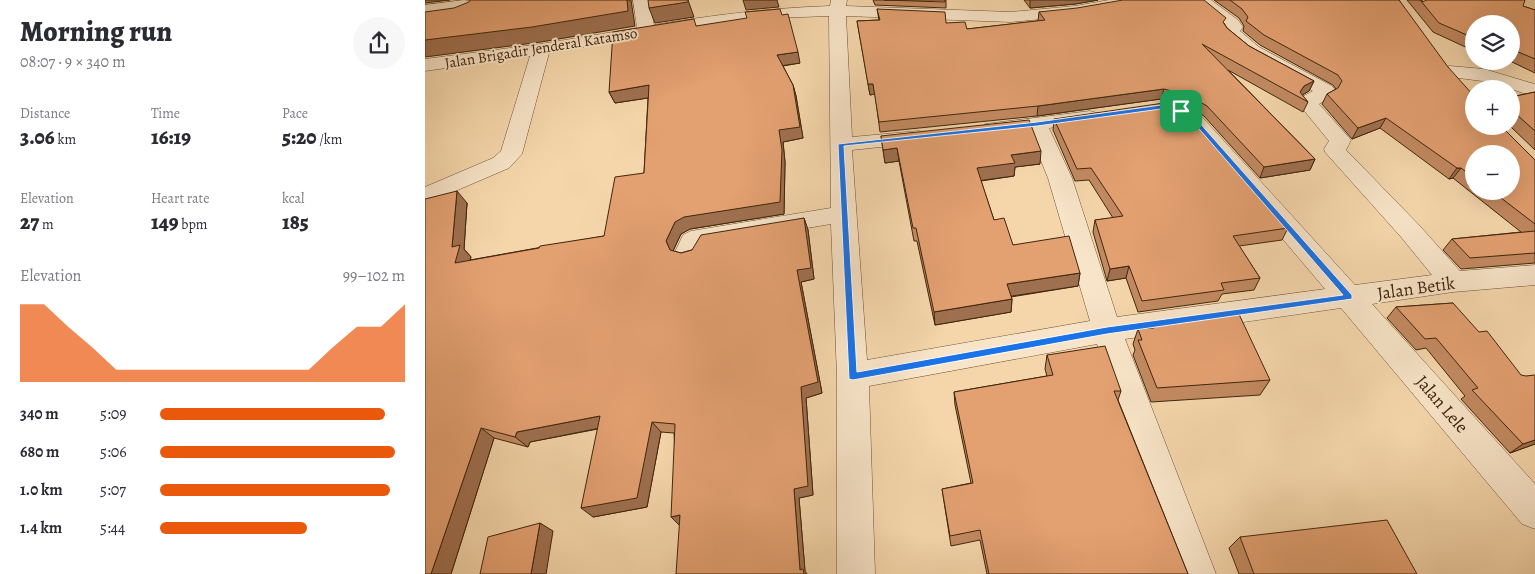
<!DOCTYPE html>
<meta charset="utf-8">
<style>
:root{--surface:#fff;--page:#f7f7f7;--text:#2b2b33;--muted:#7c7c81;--accent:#ea580c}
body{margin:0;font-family:Alegreya,serif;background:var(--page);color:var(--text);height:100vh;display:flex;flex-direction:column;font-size:19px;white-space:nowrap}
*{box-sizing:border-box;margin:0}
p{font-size:16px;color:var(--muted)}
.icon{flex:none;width:28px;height:28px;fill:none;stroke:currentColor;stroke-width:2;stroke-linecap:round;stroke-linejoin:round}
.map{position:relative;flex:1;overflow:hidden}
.side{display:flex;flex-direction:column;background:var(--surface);width:425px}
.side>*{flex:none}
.fabs{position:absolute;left:1040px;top:15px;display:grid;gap:10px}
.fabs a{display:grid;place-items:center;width:55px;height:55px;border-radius:50%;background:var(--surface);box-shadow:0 5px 20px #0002;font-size:25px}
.pin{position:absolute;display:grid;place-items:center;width:42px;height:42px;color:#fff;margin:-21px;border-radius:10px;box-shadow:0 2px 8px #0006}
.round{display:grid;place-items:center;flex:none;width:52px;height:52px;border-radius:26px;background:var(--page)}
.head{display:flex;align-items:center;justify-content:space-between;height:85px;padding:0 20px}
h1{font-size:28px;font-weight:800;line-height:38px}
.stats{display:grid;grid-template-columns:repeat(3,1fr);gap:8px;height:85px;padding:5px 20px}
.stats div{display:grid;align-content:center}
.stats b{font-size:21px;font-weight:800}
.stats small{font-size:14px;font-weight:400}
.stats p{font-size:14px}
.chart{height:140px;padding:10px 20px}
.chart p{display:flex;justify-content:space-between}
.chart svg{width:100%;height:90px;margin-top:5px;fill:var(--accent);opacity:.7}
ul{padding:0 20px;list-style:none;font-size:16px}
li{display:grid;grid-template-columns:80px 60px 1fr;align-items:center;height:38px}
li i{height:12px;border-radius:6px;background:var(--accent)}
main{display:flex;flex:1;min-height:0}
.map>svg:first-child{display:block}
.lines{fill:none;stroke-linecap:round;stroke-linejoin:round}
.minor-casing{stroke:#6d5234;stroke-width:1}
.minor{fill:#f8e4c8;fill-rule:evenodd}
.wall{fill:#c38a61;stroke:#40260d;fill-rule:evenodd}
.shaded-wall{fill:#9f704f;stroke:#40260d}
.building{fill:#e3a071;stroke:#40260d}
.route{fill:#1a73e8;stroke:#fff;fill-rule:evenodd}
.labels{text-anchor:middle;stroke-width:4;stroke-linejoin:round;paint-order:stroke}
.far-street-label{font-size:15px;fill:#40260d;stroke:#f8e4c8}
.street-label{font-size:18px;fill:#40260d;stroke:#f8e4c8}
</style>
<main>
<section class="side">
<div class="head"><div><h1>Morning run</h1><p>08:07 · 9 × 340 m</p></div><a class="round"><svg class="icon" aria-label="share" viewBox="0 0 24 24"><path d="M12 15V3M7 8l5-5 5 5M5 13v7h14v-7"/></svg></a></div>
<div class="stats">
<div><p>Distance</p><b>3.06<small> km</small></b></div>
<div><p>Time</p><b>16:19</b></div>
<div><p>Pace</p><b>5:20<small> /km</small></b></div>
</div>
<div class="stats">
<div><p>Elevation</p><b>27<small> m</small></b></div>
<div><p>Heart rate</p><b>149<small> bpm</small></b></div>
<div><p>kcal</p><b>185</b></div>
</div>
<div class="chart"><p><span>Elevation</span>99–102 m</p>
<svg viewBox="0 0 160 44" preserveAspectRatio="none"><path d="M0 44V6L10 6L20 17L30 27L40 38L50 38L60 38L70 38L80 38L90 38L100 38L110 38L120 38L130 27L140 17L150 17L160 6V44z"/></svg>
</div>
<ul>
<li><b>340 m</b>5:09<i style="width:92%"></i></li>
<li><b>680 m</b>5:06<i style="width:96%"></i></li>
<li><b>1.0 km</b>5:07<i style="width:94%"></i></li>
<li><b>1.4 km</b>5:44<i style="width:60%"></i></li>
</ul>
</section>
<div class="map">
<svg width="1110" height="574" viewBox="0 0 1110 574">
<rect width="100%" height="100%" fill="#f5d6ab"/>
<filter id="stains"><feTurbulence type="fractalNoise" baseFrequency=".004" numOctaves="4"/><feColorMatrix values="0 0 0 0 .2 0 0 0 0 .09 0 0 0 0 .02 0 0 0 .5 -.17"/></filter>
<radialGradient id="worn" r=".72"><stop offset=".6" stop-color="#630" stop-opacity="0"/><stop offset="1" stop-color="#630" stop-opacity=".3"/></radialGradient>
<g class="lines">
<!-- minor casing -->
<g class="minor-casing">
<g id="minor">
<path d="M39 0 54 3 57 10C46 26 17 24 0 27V17L37 10 0 15V5Z"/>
<path d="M208 0H224L229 25C288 15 345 8 405 6L406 0H422L421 6 586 12 650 6 684 0H719L717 3 711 5 650 16 586 22 421 16 427 137 493 131 501 132 504 137 501 142 493 143 427 150 442 360 665 321 623 178 604 131 568 135 560 134 557 129 560 124 568 123 665 111 672 113 675 117 672 121 624 128 647 178 692 317 900 289 756 119 753 115 756 111C766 108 771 111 778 118L930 285 1007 275 976 237 900 152 899 149 904 141 872 102 875 98 888 91 822 55 800 36 797 32 800 27 768 0H786L813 20 818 27 815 31 834 47 907 86 910 90 906 97 894 104 926 140 921 150 994 225 1035 271 1110 265V285L1028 292 947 304 1110 484V529L1097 524 916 308 700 339 791 574H753L672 344 444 386 450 574H412V376L406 224 281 245 278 246 271 261 262 263 253 261 249 254 258 235 266 231 406 208 404 16 349 18 300 23 124 53 97 154 84 168 0 204V187L68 158 76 151 105 56 0 71V59L116 44 212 28Z"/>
<polygon points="1025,66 1059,69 1106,83 1110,84 1110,97 1065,82 1018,76 1016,72 1018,68"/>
</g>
</g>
<!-- minor -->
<use href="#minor" class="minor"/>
</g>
<!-- wall -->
<g class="wall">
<polygon points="448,0 521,0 521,8 450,5"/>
<polygon points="599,0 673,0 650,4 605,8"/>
<path d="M789 0H974L1049 126 1110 160V263L1036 269 1018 250 1027 239 1096 232 1028 178 1024 179 955 128 927 139 897 104 902 94 911 89 908 85 835 45 818 31 819 26 814 18ZM1049 154 1086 191H1049Z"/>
<polygon points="982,0 997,0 997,2 1098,6 1110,10 1110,73 1085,61 1086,61 1086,24 1049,24 1049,51 1008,32"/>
<polygon points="452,9 521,23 542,29 613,21 614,12 799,23 802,28 824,46 889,81 884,91 877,95 883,102 878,112 803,70 890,159 885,170 835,178 779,116 759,105 736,99 612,116 455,132 450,94 445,95 432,21 454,20"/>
<polygon points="271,26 375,63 358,66 368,85 371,96 378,138 358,142 360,162 359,214 265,229 256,234 248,251 256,253 379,218 383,230 389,279 376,282 397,393 381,398 388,495 374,498 380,571 254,525 249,433 236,432 222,507 168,517 173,429 105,442 103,447 69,438 26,574 0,574 42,203 39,249 46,257 45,260 179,236 219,173 223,98 190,103 184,92"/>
<polygon points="1110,92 1110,150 1085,126 1086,126 1086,97"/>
<polygon points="629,119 863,228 857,240 814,246 835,278 829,290 797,294 793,301 713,312 701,278 682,281 668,232 670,220 688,218 664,180 650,181 628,130"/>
<polygon points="456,136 615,164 590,167 589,176 556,181 569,220 588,245 655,273 653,286 586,297 587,299 586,312 510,325 492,241 489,241 474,161 460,163"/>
<polygon points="1028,303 1110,444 1085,453 1036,399 1040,396 1001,348 991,350 962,318 971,307"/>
<polygon points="728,322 845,380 835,395 726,402 708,355 710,350 708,344 713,329 726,328"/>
<polygon points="622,355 696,391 693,400 763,574 562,574 555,540 526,546 517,489 546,483 530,405 529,392 622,376 620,369"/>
<polygon points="815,537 992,574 814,574 804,548"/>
</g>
<!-- shaded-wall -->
<g class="shaded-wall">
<polygon points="0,0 25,0 0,3"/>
<polygon points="202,0 206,0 210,26 116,42 0,57 0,40"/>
<polygon points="263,0 269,17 230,23 224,8"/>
<polygon points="318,0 352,0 354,7 321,10"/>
<polygon points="605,0 673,0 650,4 605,8"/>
<polygon points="373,52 375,63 355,66 352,55"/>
<polygon points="889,81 884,91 874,97 875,92 879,86"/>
<polygon points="443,84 448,84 450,94 445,95"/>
<polygon points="224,85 229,97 190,103 184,92"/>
<polygon points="368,85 371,96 378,138 358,142 360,162 359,214 265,229 256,234 247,253 245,250 241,241 250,222 354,130"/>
<polygon points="739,89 736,99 612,116 613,106"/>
<polygon points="961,118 955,128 927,139 933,128"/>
<polygon points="472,148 474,161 460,163 458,150"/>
<polygon points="616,151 615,164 590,167 589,176 552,181 552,168 586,155"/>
<polygon points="890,159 885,170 835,178 839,167"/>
<polygon points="1032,168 1036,168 1028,178 1024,179"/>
<polygon points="32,191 42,203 39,249 46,257 41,274 30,263 27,247"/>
<polygon points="379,218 383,230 389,279 376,282 397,393 381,398 388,495 374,498 380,571 382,574 378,574 375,570 369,489 376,387 372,270"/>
<polygon points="704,266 701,278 682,281 685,269"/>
<polygon points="655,273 653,286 581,297 582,284"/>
<polygon points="587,299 586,312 510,325 509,312"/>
<polygon points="175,416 185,426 105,442 103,447 90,437 92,432"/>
<polygon points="227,422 236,432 222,507 168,517 156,508"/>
<polygon points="56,428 69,438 26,574 6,574"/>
<polygon points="1110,440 1110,444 1085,453 1098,444"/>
<polygon points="255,515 255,526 246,517"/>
<polygon points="115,523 128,531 121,574 106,574"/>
</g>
<!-- building -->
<g class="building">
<polygon points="45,0 202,0 203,11 107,27 0,40 0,12 29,8 44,2"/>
<polygon points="223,0 263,0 263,2 224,8"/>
<polygon points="459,0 520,0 520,2"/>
<polygon points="698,0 779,0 801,18 798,22 802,28 824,46 889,81 879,86 875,92 883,102 777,44 890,159 839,167 782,106 762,95 739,89 613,106 454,122 448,84 443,84 432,21 455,20 452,9 520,12 521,23 540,22 542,29 620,20 614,12 652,8"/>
<polygon points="805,0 974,0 1023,67 1049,96 1049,126 1076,126 1110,160 1110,224 1067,191 1086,191 1086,154 1049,154 1049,178 1036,168 1032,168 961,118 933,128 902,94 913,88 917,81 913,75 839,35 821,21 823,17 817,9"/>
<polygon points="995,0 997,0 997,2 1002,0 1100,0 1098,6 1110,10 1110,59 1086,49 1086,24 1049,24 1049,38 1014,23"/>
<polygon points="355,9 357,15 363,14 373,52 352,55 368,85 375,127 354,130 357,150 355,202 259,217 250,222 241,241 245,250 256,253 267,250 276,235 379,218 386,268 372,270 393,382 376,387 383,486 369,489 375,570 378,569 379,574 251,574 255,515 246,517 250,424 227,422 212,498 156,508 175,416 92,432 90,437 56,428 6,574 0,574 0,199 32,191 27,247 35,245 30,263 114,248 115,246 179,236 190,177 219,173 224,85 184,92 188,32 269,19 271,26 322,18 320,12"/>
<polygon points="1110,92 1110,131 1091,114 1086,114 1086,97"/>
<polygon points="739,103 751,106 766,116 863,228 808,236 835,278 796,283 799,290 717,301 704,266 685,269 670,220 698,216 666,168 652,169 629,119"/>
<polygon points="604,120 616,151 586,155 590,163 552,168 569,220 579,218 588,245 644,236 655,273 582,284 587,299 509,312 491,228 488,228 472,148 458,150 456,136"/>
<polygon points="1110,231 1110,253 1045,258 1027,239"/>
<polygon points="1028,303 1054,332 1062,331 1096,375 1101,376 1110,375 1110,440 1098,444 1047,390 1053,388 1011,338 1000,339 971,307"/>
<polygon points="812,310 845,380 732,388 713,340 717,340 713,329 729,328 728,322"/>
<polygon points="680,346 696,391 689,391 763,574 564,574 555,530 525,536 517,489 548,483 529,392 628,375 622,355"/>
<polygon points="962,520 992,574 829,574 815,537"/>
<polygon points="115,523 106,574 55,574 63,537"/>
</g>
<!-- route -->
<path class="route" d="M736 105 758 110 773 121 927 295V299L682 334 428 380 424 379 413 144 612 122ZM736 109 754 113 769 123 918 295 682 327 432 372 419 146 612 126Z"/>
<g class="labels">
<!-- far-street labels -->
<g class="far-street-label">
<text transform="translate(116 48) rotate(-9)" y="5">Jalan Brigadir Jenderal Katamso</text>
</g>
<!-- street labels -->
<g class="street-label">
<text transform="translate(991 288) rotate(-8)" y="6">Jalan Betik</text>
<text transform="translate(1017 404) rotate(49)" y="6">Jalan Lele</text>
</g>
</g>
<rect width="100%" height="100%" filter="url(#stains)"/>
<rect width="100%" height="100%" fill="url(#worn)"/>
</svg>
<div class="fabs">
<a><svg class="icon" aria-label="layers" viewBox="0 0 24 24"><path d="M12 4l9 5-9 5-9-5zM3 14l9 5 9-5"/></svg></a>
<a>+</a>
<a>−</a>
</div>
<div class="pin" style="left:756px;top:111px;background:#1e9e55"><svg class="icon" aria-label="arrive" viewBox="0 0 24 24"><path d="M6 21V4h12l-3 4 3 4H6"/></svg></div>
</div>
</main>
